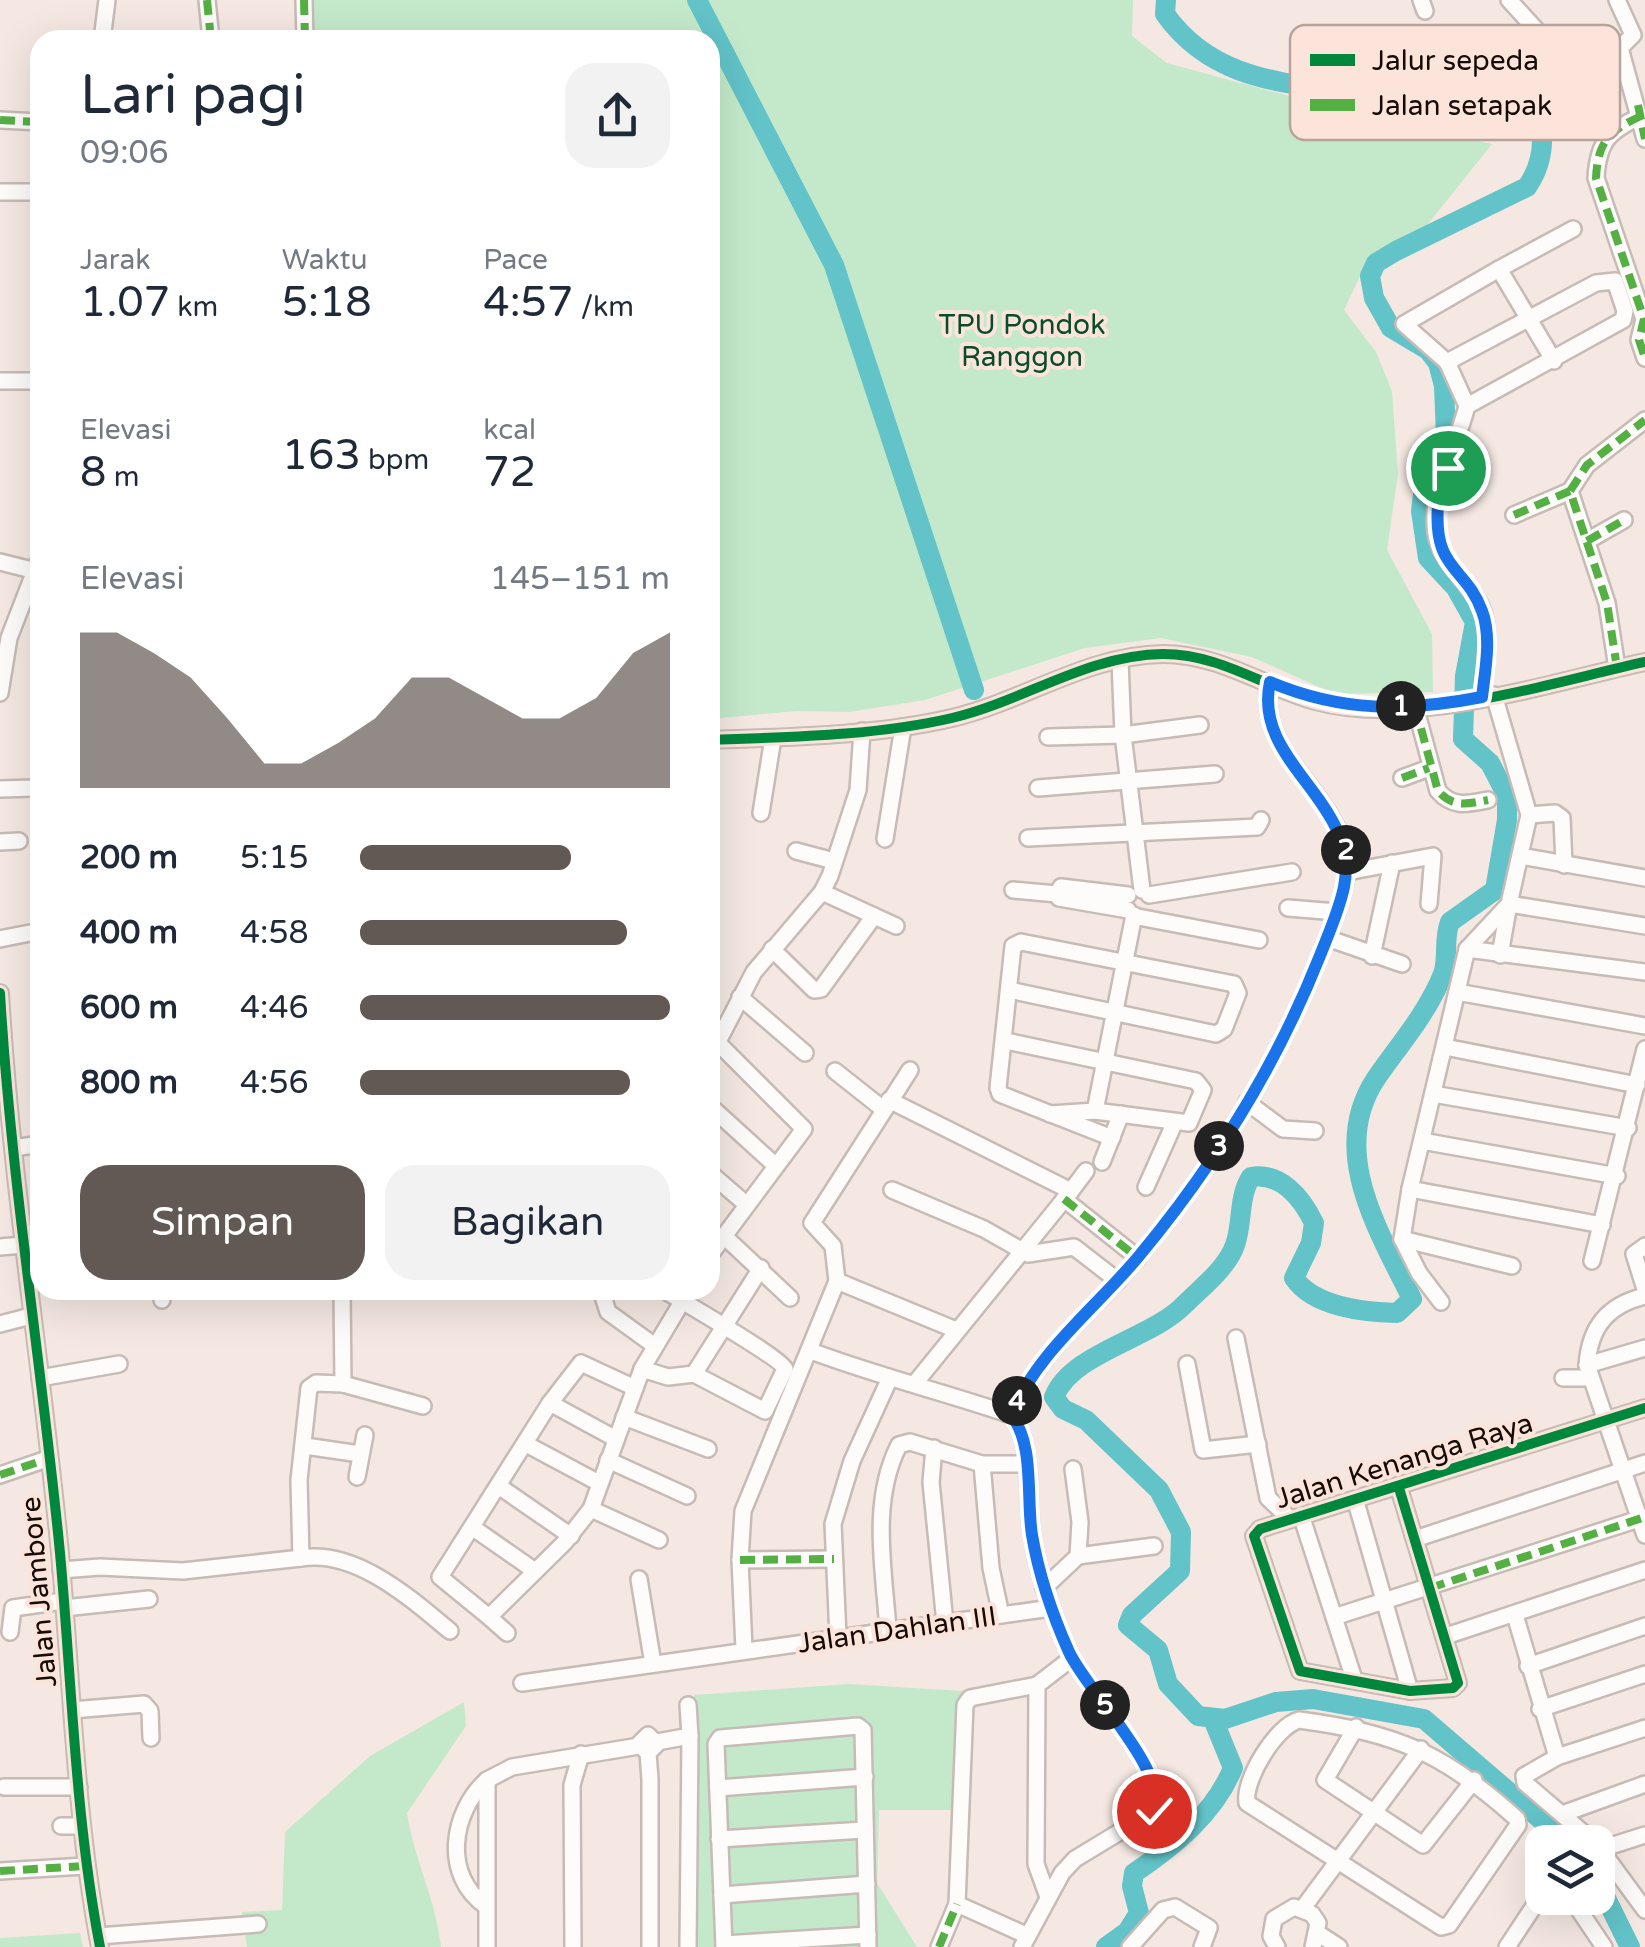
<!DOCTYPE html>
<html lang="id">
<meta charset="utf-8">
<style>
:root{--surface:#fff;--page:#f2f2f3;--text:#1f2937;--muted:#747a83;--accent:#635954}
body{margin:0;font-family:"Varela Round",sans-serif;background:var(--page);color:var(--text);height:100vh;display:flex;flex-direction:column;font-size:38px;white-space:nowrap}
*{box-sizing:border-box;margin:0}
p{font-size:32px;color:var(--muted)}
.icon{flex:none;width:55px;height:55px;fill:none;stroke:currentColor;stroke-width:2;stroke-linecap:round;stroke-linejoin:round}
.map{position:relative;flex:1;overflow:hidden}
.details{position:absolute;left:30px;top:30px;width:690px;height:1270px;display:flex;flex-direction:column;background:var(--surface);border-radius:30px;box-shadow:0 10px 40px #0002}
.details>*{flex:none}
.tools{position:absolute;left:1525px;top:1825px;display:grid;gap:20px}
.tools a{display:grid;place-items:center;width:90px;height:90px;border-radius:20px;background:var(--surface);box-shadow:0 10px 40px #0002;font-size:50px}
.pin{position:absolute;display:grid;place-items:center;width:85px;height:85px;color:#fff;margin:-42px;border:5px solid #fff;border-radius:50%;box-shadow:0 2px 10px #0007}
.km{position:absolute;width:50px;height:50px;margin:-25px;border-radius:50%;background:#222;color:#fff;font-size:28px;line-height:50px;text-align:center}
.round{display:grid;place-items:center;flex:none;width:105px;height:105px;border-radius:30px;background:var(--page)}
.summary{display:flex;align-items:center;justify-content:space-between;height:170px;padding:0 50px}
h1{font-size:55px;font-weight:600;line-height:75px}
.stats{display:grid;grid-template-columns:repeat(3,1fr);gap:15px;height:170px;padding:10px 50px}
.stats div{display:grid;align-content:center}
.stats b{font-size:42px;font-weight:600}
.stats small{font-size:28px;font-weight:400}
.stats p{font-size:28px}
.chart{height:280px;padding:20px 50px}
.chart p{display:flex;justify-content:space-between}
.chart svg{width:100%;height:180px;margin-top:10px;fill:var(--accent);opacity:.7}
.cta{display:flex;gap:20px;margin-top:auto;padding:20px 50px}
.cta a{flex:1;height:115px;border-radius:30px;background:var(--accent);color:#fff;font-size:40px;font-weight:600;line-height:115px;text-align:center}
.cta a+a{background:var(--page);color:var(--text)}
ul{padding:0 50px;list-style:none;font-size:32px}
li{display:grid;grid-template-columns:160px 120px 1fr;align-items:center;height:75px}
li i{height:25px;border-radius:12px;background:var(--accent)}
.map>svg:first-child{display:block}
.green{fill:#c3e9ca}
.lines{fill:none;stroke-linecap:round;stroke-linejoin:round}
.river{stroke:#62c3c8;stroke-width:20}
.minor-casing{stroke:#c7bbb6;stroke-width:20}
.minor{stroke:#fefcfb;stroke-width:15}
.quiet{stroke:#55b044;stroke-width:8;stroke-dasharray:15 8;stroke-linecap:butt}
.cycleway-casing{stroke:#fde4da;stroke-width:16}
.cycleway{stroke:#00873e;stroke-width:10}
.route-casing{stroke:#fff;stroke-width:20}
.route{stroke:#1a73e8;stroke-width:12}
.labels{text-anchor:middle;stroke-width:8;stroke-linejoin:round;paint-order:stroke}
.park-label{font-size:28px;fill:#074c2b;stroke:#fde4da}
.street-label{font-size:28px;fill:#150c08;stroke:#fde4da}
.key{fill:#fde4da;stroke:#b7a39b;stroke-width:2.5}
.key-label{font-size:28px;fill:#150c08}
</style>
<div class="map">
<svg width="1645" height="1947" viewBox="0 0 1645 1947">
<rect width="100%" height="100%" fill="#f5e8e2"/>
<!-- green -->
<g class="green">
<polygon points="304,0 1133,0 1132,36 1167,63 1374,119 1492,144 1424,229 1368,259 1344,310 1376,352 1392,391 1398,474 1387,550 1432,634 1433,692 1335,694 1252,657 1161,638 1085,648 925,700 849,712 796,711 710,719 710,40 306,40"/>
<polygon points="848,1684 963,1691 968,1810 879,1810 877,1883 917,1947 694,1947 694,1695"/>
<path d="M464 1702 466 1726 407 1813C414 1859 436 1900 441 1947H247L242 1912 282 1910 285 1832 370 1756Z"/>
<polygon points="80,1933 83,1947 0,1947 0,1938"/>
</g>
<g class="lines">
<!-- river -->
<g class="river">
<polyline points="697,0 834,265 974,690"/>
<path d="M1166 0 1165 14C1220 91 1306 81 1389 100L1408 99C1418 89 1427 79 1442 76 1460 72 1518 73 1531 83 1543 120 1550 154 1527 187L1396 251 1376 263 1370 276 1374 298 1391 328 1428 350 1438 363 1444 386 1446 436 1425 477 1421 511 1428 558 1456 588 1475 622 1465 676 1463 739 1490 763 1507 796V820L1495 890 1450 922C1443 939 1449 957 1443 974 1428 1012 1400 1044 1377 1077 1327 1150 1379 1231 1412 1299L1397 1313C1363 1312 1314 1307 1294 1278L1311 1243 1314 1223C1302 1198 1281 1172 1251 1177 1238 1197 1243 1223 1235 1245 1227 1268 1202 1287 1185 1304 1152 1339 1072 1352 1054 1397L1063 1409 1086 1420 1159 1490 1181 1532 1180 1571 1132 1615 1128 1625 1158 1650 1168 1684 1198 1716 1225 1719 1276 1702 1313 1699 1424 1719 1567 1842"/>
<polyline points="1598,1882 1630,1947"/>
<path d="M1106 1947 1127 1932 1139 1913 1132 1886 1134 1873C1174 1846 1214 1814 1233 1768L1213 1719"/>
</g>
<!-- minor casing -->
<g class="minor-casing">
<g id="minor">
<polyline points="207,0 211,40"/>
<polyline points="304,0 305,40"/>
<polyline points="1421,0 1425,11"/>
<polyline points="1509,0 1561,57 1620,48 1645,139"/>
<polyline points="1617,0 1633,35 1620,48"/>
<polyline points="102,40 107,0"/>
<path d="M1641 116C1609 131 1598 141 1596 178L1644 319 1639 340 1645 358"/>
<polyline points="0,120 40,122"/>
<polyline points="0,192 40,192"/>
<polyline points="1499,269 1573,229"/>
<polyline points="1447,362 1404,324 1499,269 1554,361"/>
<polyline points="0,381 40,381"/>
<path d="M1467 406 1447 362 1596 283 1615 281 1625 311 1623 320 1467 406C1457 445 1430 495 1436 533 1442 566 1473 583 1483 612 1491 639 1485 670 1482 697"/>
<polyline points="1514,515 1570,491"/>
<polyline points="1587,541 1624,520"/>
<polyline points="0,562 40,572"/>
<polyline points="1120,661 1123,735 1142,890"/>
<polyline points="1617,668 1607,603 1570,491 1587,465 1645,420"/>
<polyline points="0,693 9,638 40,558"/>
<path d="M1415 706 1438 791C1453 808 1467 804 1488 800"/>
<polyline points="1048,737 1123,735 1200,725"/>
<path d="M710 740C790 737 874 736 952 718 1024 701 1087 655 1163 654 1220 654 1262 686 1315 701 1413 728 1548 683 1645 662"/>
<polyline points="1402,778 1429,768"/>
<polyline points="1038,788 1215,774"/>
<polyline points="0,789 35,788"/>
<polyline points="761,813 773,738"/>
<polyline points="1529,815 1555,813 1562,818 1564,865"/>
<polyline points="1028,838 1257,827 1261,820"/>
<polyline points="885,839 903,727"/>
<polyline points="0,842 19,841"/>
<polyline points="796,851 834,861"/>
<polyline points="1521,856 1645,878"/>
<polyline points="1347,872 1433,856 1429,904"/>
<polyline points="1013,890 1057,894 1061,887 1128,895"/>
<polyline points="822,892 896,926"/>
<polyline points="1057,894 1059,898 1128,910"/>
<polyline points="1149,895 1292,872"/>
<polyline points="1288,908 1337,912"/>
<polyline points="1133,916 1259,940"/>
<polyline points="1327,938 1402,964"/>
<polyline points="0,939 40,931"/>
<polyline points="772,949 814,990 821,989 874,916"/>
<polyline points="1467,949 1645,972"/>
<polyline points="1500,955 1509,904 1645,926"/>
<polyline points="1372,956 1392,863"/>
<polyline points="1009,990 1216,1034 1224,1029 1238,993 1234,984 1021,942 1013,946 998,1088 1000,1094 1112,1138"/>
<polyline points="1457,992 1645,1026"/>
<path d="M0 993C11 1181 42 1366 60 1553 72 1685 75 1817 100 1947"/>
<polyline points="740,997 805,1053"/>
<polyline points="1006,1041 1196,1081 1203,1090 1189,1123 1095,1111 1050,1114"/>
<polyline points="1445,1047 1637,1085"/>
<polyline points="710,1057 754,972 822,892 830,876 858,790 862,731"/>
<polyline points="835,1071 883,1109"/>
<polyline points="1433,1094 1628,1128"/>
<polyline points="889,1100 1071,1191 916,1382"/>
<polyline points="1247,1102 1283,1129 1315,1131"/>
<polyline points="710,1106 776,1166"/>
<polyline points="1095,1111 1134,915"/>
<polyline points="1422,1141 1617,1176"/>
<polyline points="14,1148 40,1144"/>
<polyline points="1102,1162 1121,1114"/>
<polyline points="710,1173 747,1205"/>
<polyline points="1146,1187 1174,1124"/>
<polyline points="1410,1189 1602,1225"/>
<polyline points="892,1190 984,1229 1028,1254 1074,1247 1118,1281"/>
<polyline points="1071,1191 1086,1171"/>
<polyline points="1064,1199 1138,1258"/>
<polyline points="724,1236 790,1298"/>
<polyline points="1402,1239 1512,1266"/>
<polyline points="1645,1246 1634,1254 1645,1289"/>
<polyline points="0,1247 23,1245"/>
<polyline points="710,1255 804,1129 717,1042"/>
<polyline points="1592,1261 1645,1049"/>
<polyline points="837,1281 956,1330"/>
<polyline points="161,1290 162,1300"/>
<polyline points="342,1290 343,1384 423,1406"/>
<polyline points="601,1290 608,1312 655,1346"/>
<path d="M1645 1296C1608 1305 1590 1326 1587 1365L1645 1535"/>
<polyline points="1441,1302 1419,1273 1402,1239 1410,1189 1467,949 1509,904 1529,815 1494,695"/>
<polyline points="0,1324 31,1316"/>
<polyline points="1236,1338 1268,1498 1290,1519"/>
<path d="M811 1351C877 1376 944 1392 1011 1415"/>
<polyline points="1187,1364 1203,1450 1258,1444"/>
<polyline points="1587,1365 1645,1348"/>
<path d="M642 1369 668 1377 694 1374 765 1411 785 1369C781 1358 683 1302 664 1290"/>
<polyline points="694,1374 761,1268"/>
<polyline points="40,1378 119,1364"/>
<polyline points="1563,1378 1589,1378"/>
<polyline points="550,1403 616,1439"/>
<path d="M1011 1415C1037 1352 1096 1309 1139 1256 1213 1167 1276 1066 1319 958 1328 935 1339 911 1344 887 1362 801 1252 764 1270 682"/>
<path d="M1011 1415C1035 1444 1026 1499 1032 1535 1039 1576 1052 1614 1069 1652 1085 1688 1171 1775 1154 1811L1075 1859 1062 1873 1022 1947"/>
<polyline points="624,1417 708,1449"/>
<polyline points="526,1444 599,1483"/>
<polyline points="305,1446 360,1454"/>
<polyline points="934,1448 931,1482 945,1623"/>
<polyline points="608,1460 687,1496"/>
<polyline points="982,1464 991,1568 1001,1615"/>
<polyline points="0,1475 47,1459"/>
<polyline points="357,1477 365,1435"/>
<polyline points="500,1487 571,1536"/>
<polyline points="1399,1488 1458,1683 1453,1688 1410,1691 1300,1671 1254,1536 1260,1529 1645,1408"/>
<polyline points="1356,1502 1410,1691"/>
<polyline points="591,1509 659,1540"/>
<polyline points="1301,1515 1354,1679"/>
<polyline points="472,1527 535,1571"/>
<polyline points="1415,1539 1645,1463"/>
<polyline points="1078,1556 1154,1546"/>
<path d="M301 1558C356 1549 410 1598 450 1631"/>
<polyline points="740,1560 834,1559"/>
<polyline points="61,1570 100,1567 183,1571 301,1558 299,1480 309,1388 316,1383 343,1384"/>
<polyline points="639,1579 653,1664"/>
<polyline points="1044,1588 1078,1556 1080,1522 1073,1469"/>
<polyline points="64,1608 149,1599"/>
<polyline points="1515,1615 1557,1757"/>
<polyline points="489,1617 440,1577 550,1403 581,1363 635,1388"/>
<polyline points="1334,1617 1645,1517"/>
<path d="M888 1630C884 1569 870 1502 899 1445L910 1442 982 1464H1025"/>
<polyline points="10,1632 13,1608 63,1601"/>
<polyline points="507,1633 489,1617 564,1543 591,1509 642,1369 689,1290"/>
<polyline points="1446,1636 1645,1570"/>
<polyline points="838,1637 833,1524 852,1461 889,1380"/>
<polyline points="744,1649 740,1560 743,1511 837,1281 833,1246 812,1223 910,1070"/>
<polyline points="1528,1666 1645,1626"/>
<polyline points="522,1683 1051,1608"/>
<polyline points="688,1705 690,1736"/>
<polyline points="1540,1709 1645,1674"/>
<polyline points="72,1710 144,1704 150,1711 151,1738"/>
<path d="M1299 1720C1397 1733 1444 1753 1517 1819L1518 1825 1449 1925 1441 1927 1247 1803C1243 1780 1276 1726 1299 1720Z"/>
<polyline points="1356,1727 1325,1780 1423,1845 1474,1780"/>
<polyline points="657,1742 690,1736 688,1947"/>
<polyline points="648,1753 657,1744 648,1735 639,1744 648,1753 650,1779 650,1947"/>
<polyline points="4,1787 79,1787"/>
<polyline points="718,1788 865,1777"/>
<polyline points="1565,1813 1645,1784"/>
<polyline points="61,1826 82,1826"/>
<polyline points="719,1839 865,1830"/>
<polyline points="1594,1842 1525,1783 1524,1776 1557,1757 1645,1728"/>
<polyline points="1598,1846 1645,1910"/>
<polyline points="1601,1849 1645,1835"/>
<polyline points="0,1871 85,1866"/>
<polyline points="722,1895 867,1884"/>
<polyline points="1048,1897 1036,1864 1037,1685 1072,1658"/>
<polyline points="1571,1898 1604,1947"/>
<path d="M486 1906C442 1876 451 1812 487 1780"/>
<polyline points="1303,1908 1421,1749"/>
<polyline points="1319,1934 1339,1947"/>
<polyline points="98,1936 258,1924"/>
<polyline points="1028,1936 957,1904 965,1705 970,1698 1037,1685"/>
<polyline points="724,1944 868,1935"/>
<polyline points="487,1947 487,1780 512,1767 639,1746"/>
<polyline points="573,1947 572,1785 581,1754"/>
<polyline points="724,1947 716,1744 720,1738 858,1726 863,1730 868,1947"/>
<polyline points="939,1947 957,1904"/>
<polyline points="1130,1947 1163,1910 1175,1907 1209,1928 1202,1947"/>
<polyline points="1277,1947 1271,1936 1274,1919 1294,1907 1312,1914 1318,1923 1313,1947"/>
<polyline points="1507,1947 1542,1894"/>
</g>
</g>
<!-- minor -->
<use href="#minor" class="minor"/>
<!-- quiet -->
<g class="quiet">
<polyline points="207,0 211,40"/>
<polyline points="304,0 305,40"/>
<polyline points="1638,105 1645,139"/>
<path d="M1641 116C1609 131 1598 141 1596 178L1644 319 1639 340 1645 358"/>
<polyline points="0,120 40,122"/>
<polyline points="1514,515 1570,491"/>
<polyline points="1587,541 1624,520"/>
<polyline points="1617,668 1607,603 1570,491 1587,465 1645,420"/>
<path d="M1415 706 1438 791C1453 808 1467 804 1488 800"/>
<polyline points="1402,778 1429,768"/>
<polyline points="1064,1199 1138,1258"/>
<polyline points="0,1475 47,1459"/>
<polyline points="740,1560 834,1559"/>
<polyline points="1430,1588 1645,1517"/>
<polyline points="0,1871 85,1866"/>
<polyline points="939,1947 957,1904"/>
</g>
<!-- cycleway casing -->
<g class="cycleway-casing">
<g id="cycleway">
<path d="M710 740C790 737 874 736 952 718 1024 701 1087 655 1163 654 1220 654 1262 686 1315 701 1413 728 1548 683 1645 662"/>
<path d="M0 993C11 1181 42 1366 60 1553 72 1685 75 1817 100 1947"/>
<polyline points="1399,1488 1458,1683 1453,1688 1410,1691 1300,1671 1254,1536 1260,1529 1645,1408"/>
</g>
</g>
<!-- cycleway -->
<use href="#cycleway" class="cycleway"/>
</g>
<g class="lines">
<!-- route casing -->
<g class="route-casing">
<path id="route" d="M1154 1811C1171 1775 1085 1688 1069 1652 1052 1614 1039 1576 1032 1535 1026 1498 1035 1444 1011 1415 1037 1352 1096 1308 1139 1256 1213 1167 1276 1066 1319 958 1328 935 1339 911 1344 887 1361 801 1252 764 1270 682 1341 712 1406 712 1482 697 1485 671 1492 637 1482 611 1465 565 1433 571 1438 505 1439 491 1439 480 1448 468"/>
</g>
<!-- route -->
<use href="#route" class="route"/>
</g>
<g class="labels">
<!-- park labels -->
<g class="park-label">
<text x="1022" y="334">TPU Pondok<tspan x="1022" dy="32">Ranggon</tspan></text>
</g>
<!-- street labels -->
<g class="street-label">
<text transform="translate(1404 1460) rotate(-17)" y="10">Jalan Kenanga Raya</text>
<text transform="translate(38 1592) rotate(-95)" y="10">Jalan Jambore</text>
<text transform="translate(897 1629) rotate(-8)" y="10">Jalan Dahlan III</text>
</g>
</g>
<!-- legend -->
<rect x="1290" y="25" width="330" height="115" rx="15" class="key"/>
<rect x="1310" y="54" width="45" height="12" fill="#00873e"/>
<rect x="1310" y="99" width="45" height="12" fill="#55b044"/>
<g class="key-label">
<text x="1372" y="70">Jalur sepeda</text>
<text x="1372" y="115">Jalan setapak</text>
</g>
</svg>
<div class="tools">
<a><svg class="icon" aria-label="layers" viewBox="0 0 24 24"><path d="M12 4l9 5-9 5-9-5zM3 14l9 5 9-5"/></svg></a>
</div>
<div class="pin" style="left:1448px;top:468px;background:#1e9e55"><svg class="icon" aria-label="arrive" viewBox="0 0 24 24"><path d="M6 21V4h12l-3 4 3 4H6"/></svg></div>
<div class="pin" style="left:1154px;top:1811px;background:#d93025"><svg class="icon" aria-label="check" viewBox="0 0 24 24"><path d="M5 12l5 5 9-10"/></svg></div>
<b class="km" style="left:1401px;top:706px">1</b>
<b class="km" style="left:1346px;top:850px">2</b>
<b class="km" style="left:1219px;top:1146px">3</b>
<b class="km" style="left:1017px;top:1401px">4</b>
<b class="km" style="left:1105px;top:1705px">5</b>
<section class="details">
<div class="summary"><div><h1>Lari pagi</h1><p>09:06</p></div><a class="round"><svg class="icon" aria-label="share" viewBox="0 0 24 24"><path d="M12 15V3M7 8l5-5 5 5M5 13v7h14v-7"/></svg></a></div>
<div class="stats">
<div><p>Jarak</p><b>1.07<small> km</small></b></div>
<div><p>Waktu</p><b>5:18</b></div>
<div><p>Pace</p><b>4:57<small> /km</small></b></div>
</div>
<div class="stats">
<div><p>Elevasi</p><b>8<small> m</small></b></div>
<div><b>163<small> bpm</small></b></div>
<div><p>kcal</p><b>72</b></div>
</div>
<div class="chart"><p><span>Elevasi</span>145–151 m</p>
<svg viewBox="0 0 160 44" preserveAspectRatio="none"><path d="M0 44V6L10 6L20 11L30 17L40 27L50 38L60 38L70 33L80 27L90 17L100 17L110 22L120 27L130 27L140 22L150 11L160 6V44z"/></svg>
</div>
<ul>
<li><b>200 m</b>5:15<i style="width:68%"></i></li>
<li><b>400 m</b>4:58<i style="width:86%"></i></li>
<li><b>600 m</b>4:46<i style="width:100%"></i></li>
<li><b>800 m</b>4:56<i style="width:87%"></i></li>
</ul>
<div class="cta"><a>Simpan</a><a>Bagikan</a></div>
</section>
</div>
